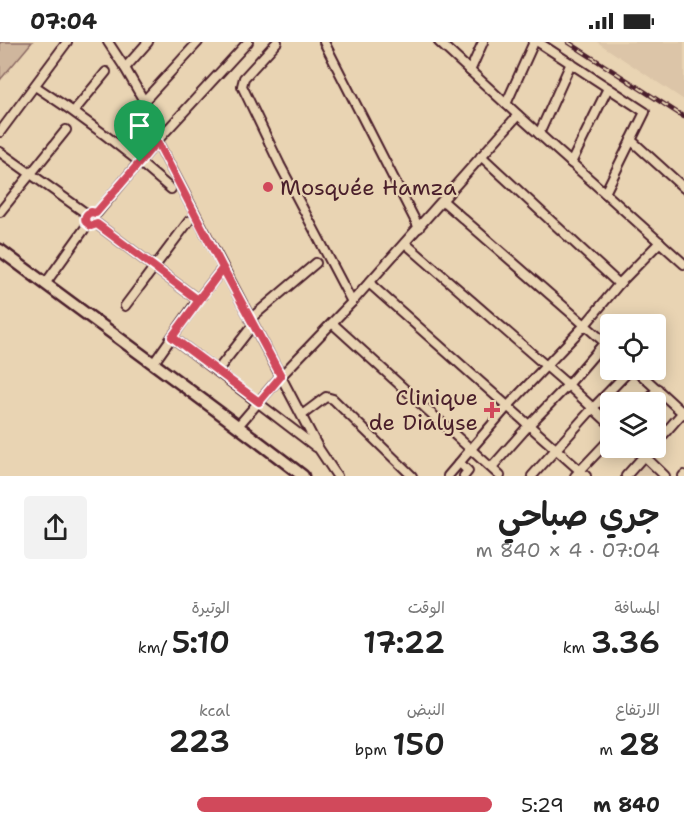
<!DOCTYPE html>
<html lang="ar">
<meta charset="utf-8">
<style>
:root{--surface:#fff;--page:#f2f2f2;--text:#222;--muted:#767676;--accent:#d1495b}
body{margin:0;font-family:"Shantell Sans","Playpen Sans Arabic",sans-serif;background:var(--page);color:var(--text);direction:rtl;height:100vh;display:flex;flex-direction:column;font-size:22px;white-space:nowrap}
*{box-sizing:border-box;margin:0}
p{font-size:20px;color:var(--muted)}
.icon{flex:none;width:33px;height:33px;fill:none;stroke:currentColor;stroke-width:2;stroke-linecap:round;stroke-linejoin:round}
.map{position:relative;height:434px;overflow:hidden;direction:ltr}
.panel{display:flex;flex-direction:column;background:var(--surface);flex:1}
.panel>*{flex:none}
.buttons{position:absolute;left:600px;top:272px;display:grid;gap:12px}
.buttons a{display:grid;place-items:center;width:66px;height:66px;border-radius:6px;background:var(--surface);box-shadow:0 3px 15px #0003;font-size:30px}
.pin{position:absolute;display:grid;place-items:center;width:51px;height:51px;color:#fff;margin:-62px -26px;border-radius:50% 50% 50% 0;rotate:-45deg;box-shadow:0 0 6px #0007}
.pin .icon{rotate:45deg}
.round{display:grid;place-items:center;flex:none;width:63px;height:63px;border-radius:6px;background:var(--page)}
.summary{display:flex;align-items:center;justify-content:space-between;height:102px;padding:0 24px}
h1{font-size:33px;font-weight:600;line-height:45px}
.stats{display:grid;grid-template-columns:repeat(3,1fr);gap:9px;height:102px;padding:6px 24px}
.stats div{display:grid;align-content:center}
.stats b{font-size:30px;font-weight:600}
.stats small{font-size:16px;font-weight:400}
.stats p{font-size:16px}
ul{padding:0 24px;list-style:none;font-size:20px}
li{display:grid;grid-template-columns:96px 72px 1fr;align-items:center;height:45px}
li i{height:15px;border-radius:8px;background:var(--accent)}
.status{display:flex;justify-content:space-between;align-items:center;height:42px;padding:0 30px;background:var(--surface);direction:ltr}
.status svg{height:16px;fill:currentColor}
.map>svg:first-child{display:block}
.built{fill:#dcc5a8}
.green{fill:#cfb69d;stroke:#8c6a64;stroke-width:1.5}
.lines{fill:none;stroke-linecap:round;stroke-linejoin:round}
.street-casing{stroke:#4a1f2b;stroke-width:12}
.secondary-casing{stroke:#4a1f2b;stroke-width:15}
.street{stroke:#e9d4b3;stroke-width:8}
.secondary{stroke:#e9d4b3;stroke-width:10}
.rail-casing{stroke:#4a1f2b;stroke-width:4.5}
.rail{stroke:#e9d4b3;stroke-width:2;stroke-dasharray:7;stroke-linecap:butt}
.route-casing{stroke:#fff;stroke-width:12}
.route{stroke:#d1495b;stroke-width:8}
.poi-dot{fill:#d1495b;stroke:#e9d4b3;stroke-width:2}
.labels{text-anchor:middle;stroke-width:4.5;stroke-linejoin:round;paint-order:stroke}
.poi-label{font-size:22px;fill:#4a1f2b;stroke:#e9d4b3;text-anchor:start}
</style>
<div class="status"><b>07:04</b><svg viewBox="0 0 49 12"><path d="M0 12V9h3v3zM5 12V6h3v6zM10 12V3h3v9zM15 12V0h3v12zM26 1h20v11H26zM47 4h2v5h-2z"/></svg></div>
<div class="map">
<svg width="684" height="434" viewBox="0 0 684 434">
<rect width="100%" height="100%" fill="#e9d4b3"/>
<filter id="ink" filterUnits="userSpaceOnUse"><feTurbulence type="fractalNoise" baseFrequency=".0167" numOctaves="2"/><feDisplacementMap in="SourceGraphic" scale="12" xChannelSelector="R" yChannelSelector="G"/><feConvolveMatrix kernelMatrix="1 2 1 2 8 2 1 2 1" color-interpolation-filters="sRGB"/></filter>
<g filter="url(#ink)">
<!-- built -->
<g class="built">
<polygon points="597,0 684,0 684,58"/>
<polygon points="642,419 660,434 628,434"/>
</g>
<!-- green -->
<polygon class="green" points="0,0 32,0 0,38"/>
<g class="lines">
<!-- street casing -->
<g class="street-casing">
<g id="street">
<polyline points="108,0 125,26 144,59 157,99 319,407 337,434"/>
<polyline points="277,0 244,36 242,44 280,123 352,260"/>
<polyline points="324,0 419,186"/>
<polyline points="439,0 518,73 684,222"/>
<polyline points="538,0 645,70 605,151"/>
<polyline points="125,26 148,0"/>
<polyline points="470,29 483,0"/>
<path d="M35 44C83 75 128 109 171 147"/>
<polyline points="144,59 198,0"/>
<polyline points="506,62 534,0"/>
<polyline points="74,69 106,30"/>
<polyline points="131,75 156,98"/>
<polyline points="0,90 67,0"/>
<polyline points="539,92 571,21"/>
<polyline points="631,98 684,146"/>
<polyline points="0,110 87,172"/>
<polyline points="481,114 619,242"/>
<polyline points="571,121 608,46"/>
<polyline points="443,159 610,305"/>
<polyline points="0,170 66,88"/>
<polyline points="97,171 157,99 248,0"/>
<polyline points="97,182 198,258 153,322"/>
<polyline points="405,201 568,343 610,382"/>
<polyline points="369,241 586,434"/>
<polyline points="45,242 88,182"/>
<polyline points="198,258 223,226"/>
<polyline points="125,264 189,179"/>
<polyline points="250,277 316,221"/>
<polyline points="332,281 500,434"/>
<polyline points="172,295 316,405"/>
<polyline points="635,327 684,372"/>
<polyline points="217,329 253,283"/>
<polyline points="645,360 658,347"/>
<polyline points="302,373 326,355 333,357 412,434"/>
<polyline points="238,384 281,334 352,260 518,73"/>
<polyline points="656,401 684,369"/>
<polyline points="635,405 665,434"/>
<polyline points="460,421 468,429 464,434"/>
<polyline points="492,425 529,383 568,343 605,300"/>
<polyline points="448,434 507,365 585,283 619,242 660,200"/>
<polyline points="532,434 593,366 631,327"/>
<polyline points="575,434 610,397"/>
<polyline points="626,434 652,405"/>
<polyline points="683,434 684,433"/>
</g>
</g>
<!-- secondary casing -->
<g class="secondary-casing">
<path id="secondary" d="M0 208C101 284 204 357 303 434"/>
</g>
<!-- street -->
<use href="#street" class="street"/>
<!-- secondary -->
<use href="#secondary" class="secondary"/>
<!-- rail casing -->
<g class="rail-casing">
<polyline id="rail" points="568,0 684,75"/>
</g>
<!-- rail -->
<use href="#rail" class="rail"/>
</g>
</g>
<g class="lines" filter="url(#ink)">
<!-- route casing -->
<g class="route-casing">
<path id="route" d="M140 120 96 171 91 170C86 172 84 176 86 180L91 184 97 182 198 258 223 226 281 334 259 360 172 295 223 226 157 99 140 120"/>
</g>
<!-- route -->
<use href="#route" class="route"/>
</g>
<!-- markers -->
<g class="poi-dot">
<circle cx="268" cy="145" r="6"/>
<path d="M489 359h6v6h6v6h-6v6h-6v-6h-6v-6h6z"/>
</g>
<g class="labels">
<!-- poi labels -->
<g class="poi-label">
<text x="280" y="153">Mosquée Hamza</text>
<text x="478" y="363" text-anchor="end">Clinique<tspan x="478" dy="25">de Dialyse</tspan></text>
</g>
</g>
</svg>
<div class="buttons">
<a><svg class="icon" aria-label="locate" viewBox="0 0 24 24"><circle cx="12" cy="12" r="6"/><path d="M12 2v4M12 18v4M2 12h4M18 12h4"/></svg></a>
<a><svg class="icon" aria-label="layers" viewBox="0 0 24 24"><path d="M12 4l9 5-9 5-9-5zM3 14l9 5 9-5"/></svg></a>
</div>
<div class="pin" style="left:140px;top:120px;background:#1e9e55"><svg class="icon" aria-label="arrive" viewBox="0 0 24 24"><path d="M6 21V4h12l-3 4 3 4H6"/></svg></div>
</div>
<section class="panel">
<div class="summary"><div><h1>جري صباحي</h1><p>07:04 · 4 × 840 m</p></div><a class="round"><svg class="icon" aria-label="share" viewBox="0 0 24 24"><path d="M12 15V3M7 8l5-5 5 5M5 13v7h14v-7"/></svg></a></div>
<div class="stats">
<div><p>المسافة</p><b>3.36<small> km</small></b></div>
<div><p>الوقت</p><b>17:22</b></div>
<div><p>الوتيرة</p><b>5:10<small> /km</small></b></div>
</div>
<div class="stats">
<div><p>الارتفاع</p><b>28<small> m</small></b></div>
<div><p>النبض</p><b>150<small> bpm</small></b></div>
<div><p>kcal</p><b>223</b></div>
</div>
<ul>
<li><b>840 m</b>5:29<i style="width:63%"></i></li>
</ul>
</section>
